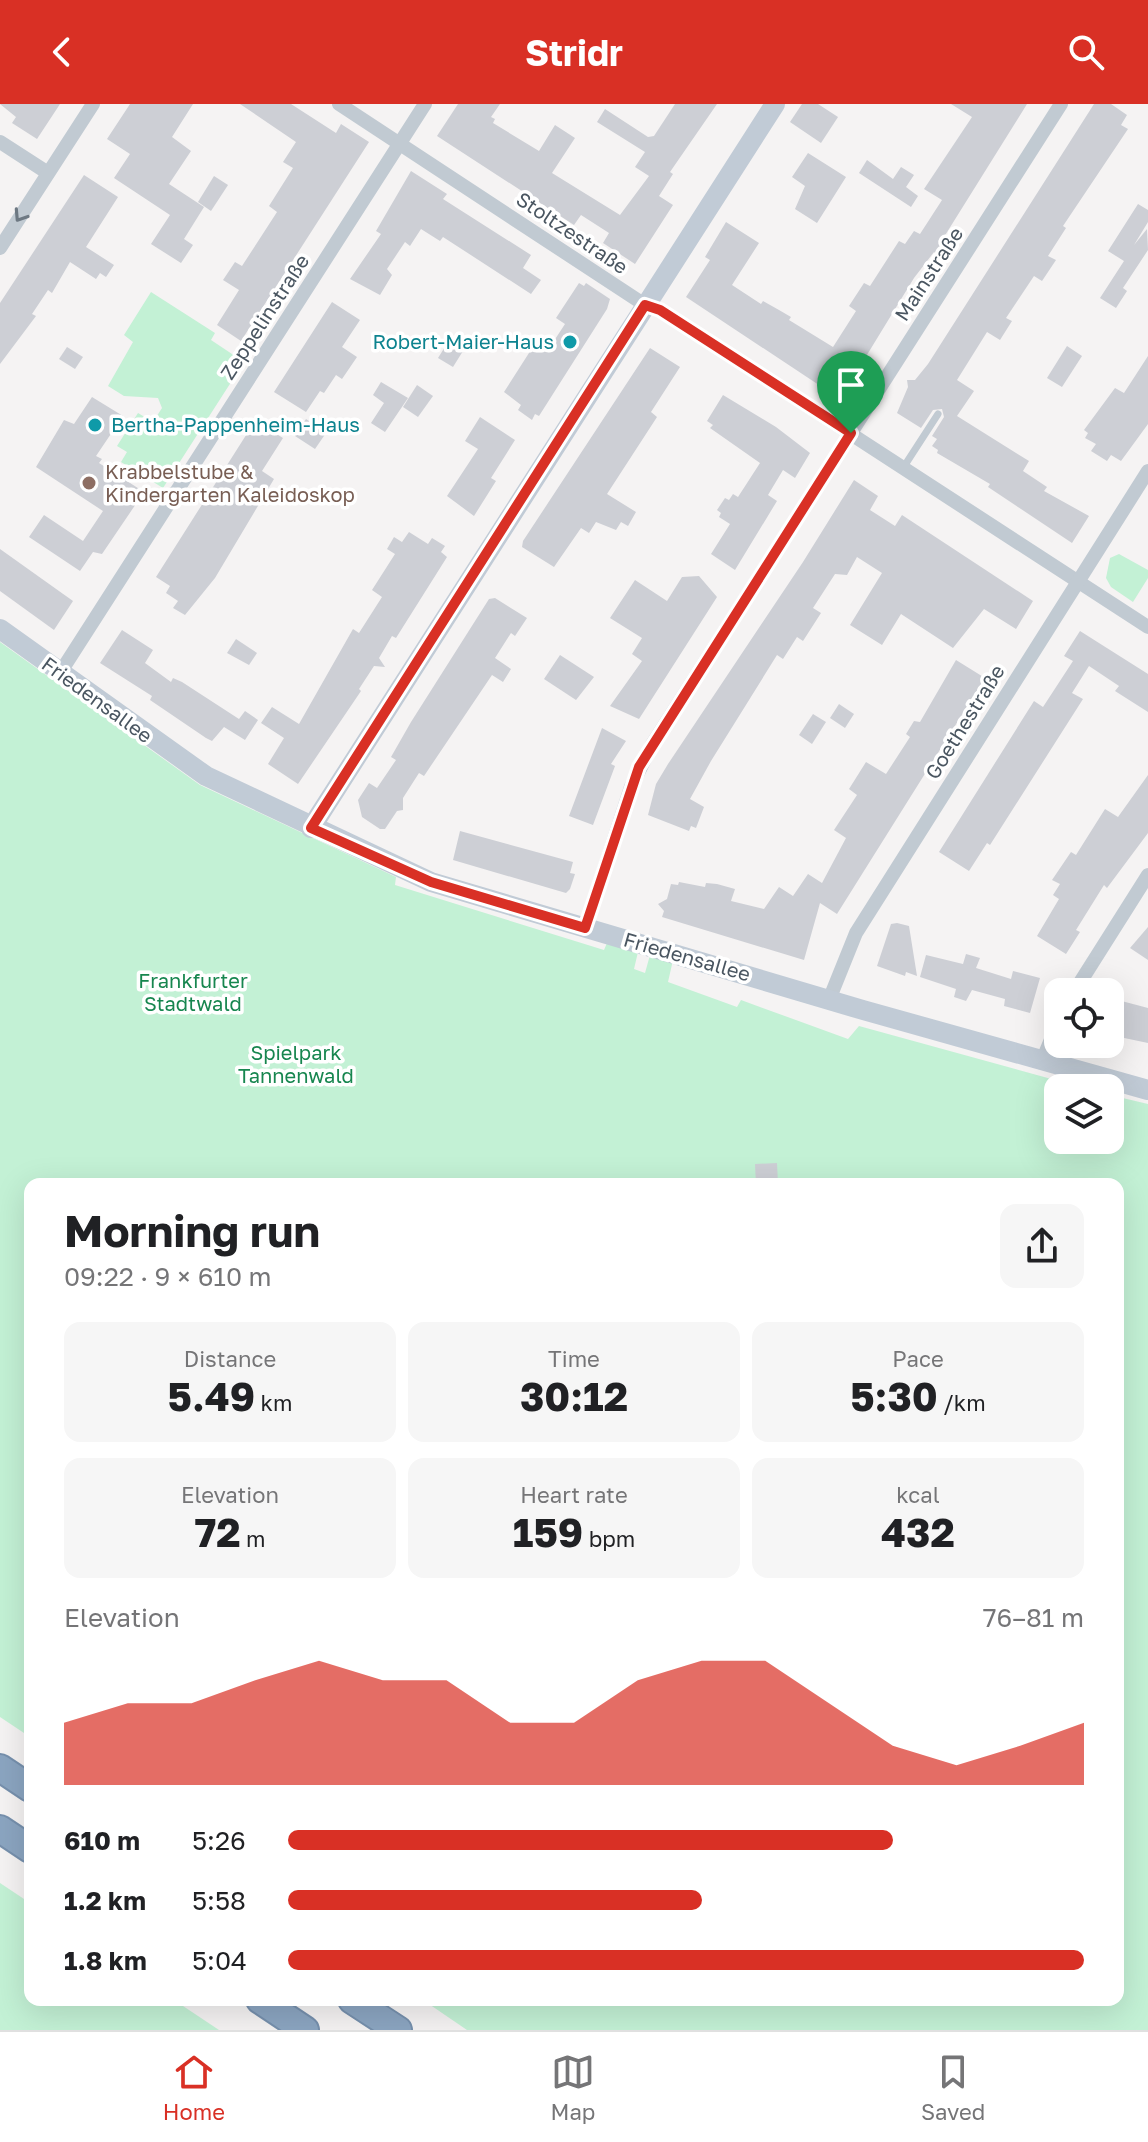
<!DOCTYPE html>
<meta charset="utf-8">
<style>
:root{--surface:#fff;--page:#f6f6f6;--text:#202124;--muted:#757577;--line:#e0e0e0;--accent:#d93025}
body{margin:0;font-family:"Golos Text",sans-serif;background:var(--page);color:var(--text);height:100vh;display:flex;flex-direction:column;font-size:30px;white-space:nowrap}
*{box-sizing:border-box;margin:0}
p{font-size:26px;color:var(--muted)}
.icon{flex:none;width:44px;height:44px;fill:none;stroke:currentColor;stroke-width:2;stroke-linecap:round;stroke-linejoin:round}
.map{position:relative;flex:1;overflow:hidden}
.details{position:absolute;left:24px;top:1074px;width:1100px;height:828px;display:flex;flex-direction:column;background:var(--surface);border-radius:16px;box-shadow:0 8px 32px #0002}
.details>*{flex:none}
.buttons{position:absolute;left:1044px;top:874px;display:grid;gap:16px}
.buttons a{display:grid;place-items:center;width:80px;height:80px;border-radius:16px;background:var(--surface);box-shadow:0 8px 32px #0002;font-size:40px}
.pin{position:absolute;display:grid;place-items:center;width:68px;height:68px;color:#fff;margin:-82px -34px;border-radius:50% 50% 50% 0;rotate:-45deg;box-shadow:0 0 8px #0007}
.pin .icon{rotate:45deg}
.round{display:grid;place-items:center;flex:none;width:84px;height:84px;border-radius:16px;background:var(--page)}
.headline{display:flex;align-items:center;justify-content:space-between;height:136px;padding:0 40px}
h1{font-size:44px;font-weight:700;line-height:60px}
.figures{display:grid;grid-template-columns:repeat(3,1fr);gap:12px;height:136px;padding:8px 40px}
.figures div{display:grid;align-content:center;border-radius:16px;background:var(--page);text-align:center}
.figures b{font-size:40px;font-weight:700}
.figures small{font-size:22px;font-weight:400}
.figures p{font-size:22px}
.chart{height:224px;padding:16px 40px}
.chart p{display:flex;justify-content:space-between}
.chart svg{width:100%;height:144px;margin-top:8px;fill:var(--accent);opacity:.7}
ul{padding:0 40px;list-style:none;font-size:26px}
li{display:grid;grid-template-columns:128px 96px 1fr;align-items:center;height:60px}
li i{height:20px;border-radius:10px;background:var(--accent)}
header{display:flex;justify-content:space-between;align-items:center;height:104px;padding:0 40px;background:var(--accent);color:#fff;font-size:36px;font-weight:700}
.dock{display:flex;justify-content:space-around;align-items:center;height:112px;border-top:2px solid var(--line);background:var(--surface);font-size:22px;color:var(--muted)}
.dock a{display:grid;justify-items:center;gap:4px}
.dock .selected{color:var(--accent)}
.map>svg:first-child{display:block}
.green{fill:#c3f1d5}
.building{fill:#cdcfd5}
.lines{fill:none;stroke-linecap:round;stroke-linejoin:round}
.highway-casing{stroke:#7690ad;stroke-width:30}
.lane{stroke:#c1cad2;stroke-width:7}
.street{stroke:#c1cad2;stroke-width:14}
.secondary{stroke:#c1cbd6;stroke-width:20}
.highway{stroke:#8ba5c1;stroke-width:26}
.oneway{stroke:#6e7983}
.route-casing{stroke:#fff;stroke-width:16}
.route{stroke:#d93025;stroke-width:10}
.culture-dot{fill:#0f9aa8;stroke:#fff;stroke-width:3}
.education-dot{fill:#8d6e63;stroke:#fff;stroke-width:3}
.labels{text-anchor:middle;stroke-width:7;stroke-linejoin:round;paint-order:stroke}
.street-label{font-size:20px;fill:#4a5661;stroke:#fff}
.culture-label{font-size:20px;fill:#0d838f;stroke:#fff;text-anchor:end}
.education-label{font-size:20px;fill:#785e54;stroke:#fff;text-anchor:start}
.park-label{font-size:20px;fill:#17864f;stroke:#fff}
</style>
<header><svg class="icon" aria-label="back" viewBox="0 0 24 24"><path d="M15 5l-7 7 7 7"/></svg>Stridr<svg class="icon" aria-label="search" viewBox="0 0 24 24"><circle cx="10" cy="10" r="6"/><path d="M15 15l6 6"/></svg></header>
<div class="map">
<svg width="1148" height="1926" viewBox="0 0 1148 1926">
<rect width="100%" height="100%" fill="#f5f3f3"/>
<!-- green -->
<g class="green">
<polygon points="151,188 215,229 211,236 244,258 163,384 121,358 127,348 117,342 138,309 153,318 162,304 158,294 124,292 108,282 133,238 124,231"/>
<polygon points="1119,450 1148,466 1148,474 1133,498 1111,483 1106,474 1110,454"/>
<polygon points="0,538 200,681 396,773 395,781 604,846 607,839 638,848 634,865 645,869 650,851 673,856 668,878 737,903 741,896 848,935 859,922 1084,984 1058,984 1058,1036 1110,1036 1110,991 1148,1000 1148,1926 467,1926 423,1896 1118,1896 1118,1080 30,1080 30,1633 0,1613"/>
<polygon points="0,1779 30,1799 30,1896 174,1896 219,1926 0,1926"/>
</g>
<!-- building -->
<g class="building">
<polygon points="0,0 60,0 37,35 12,19 16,13"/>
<polygon points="130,0 193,0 172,33 191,47 169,80 204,103 184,135 193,141 181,159 151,140 170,111 114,74 130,50 107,35"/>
<polygon points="240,0 291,0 336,29 341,20 369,38 241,237 217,221 239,186 223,176 235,158 242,162 277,108 269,102 293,64 283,58 296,38"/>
<polygon points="458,0 500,0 491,13 495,15 493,19 539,47 555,21 575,34 552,69 620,111 649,72 635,63 645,48 597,18 605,5 648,33 654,32 675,0 717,0 670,68 673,70 659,92 673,101 635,160 603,139 609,129 581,111 574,121 437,32"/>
<polygon points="802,0 818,0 838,13 821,39 790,18"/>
<polygon points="951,0 1027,0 944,133 947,134 937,150 934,148 914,174 840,295 686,193 710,156 705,153 726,118 759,139 732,181 761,200 763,197 779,206 791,213 789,216 833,243 856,207 849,202 864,179 870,182 899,137 905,140 914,127 920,130 942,96 924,85 972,13"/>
<polygon points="1094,0 1111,0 1127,11 1121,21 1128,25 1063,122 1066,124 1048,152 1056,156 1042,177 1034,172 1006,214 1012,217 1000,236 987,228 957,276 974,287 957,312 1029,357 1023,367 1047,383 1044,387 1089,412 1072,439 988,383 990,380 937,349 938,346 932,342 937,335 932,332 944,313 942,305 933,306 921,324 897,309 908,283 907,276 915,276 928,260"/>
<polygon points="808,49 846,73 817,119 795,105 805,82 792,73"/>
<polygon points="867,56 893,75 901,63 914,71 906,83 918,92 911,103 859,69"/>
<polygon points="411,67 447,90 443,95 531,151 523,164 541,176 531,190 443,133 440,137 421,125 410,142 405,138 387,165 392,171 380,191 350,175 381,130 376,127"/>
<polygon points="84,71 118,93 86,143 114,161 106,173 100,169 96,175 70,158 52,189 48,186 32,210 36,212 0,260 0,199"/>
<polygon points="214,72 228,81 211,107 198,98"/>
<polygon points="1138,100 1148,106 1148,118 1134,141 1147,125 1148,146 1123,184 1127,187 1116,204 1100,194 1124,157 1108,147"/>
<polygon points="579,179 584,182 586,179 610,195 607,205 539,312 535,310 532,316 518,306 521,301 504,288 536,238 548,246 565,220 556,214"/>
<polygon points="332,198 360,216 342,243 357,253 342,275 336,271 324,289 320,287 306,308 274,288"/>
<polygon points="448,238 463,247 453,263 438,254"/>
<polygon points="1067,242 1082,252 1062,283 1047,274"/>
<polygon points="67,243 83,253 75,265 59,255"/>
<polygon points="650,244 680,263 651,308 657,313 607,390 636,408 628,422 621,418 616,426 596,418 589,429 581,424 554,463 522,443 523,437"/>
<polygon points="1148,252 1148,320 1121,357 1111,351 1107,357 1091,347 1096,340 1085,334 1088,329 1084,326 1115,284 1124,289"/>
<polygon points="381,278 408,294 385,328 371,319 384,299 373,291"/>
<polygon points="417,281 433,292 418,313 403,303"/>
<polygon points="723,291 776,323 810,349 795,374 783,366 768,391 777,397 735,466 711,450 730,420 719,413 721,409 717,406 725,394 729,396 733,390 738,393 760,359 710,324 713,321 707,317"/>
<polygon points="92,293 123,312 96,352 102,355 99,359 144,388 102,450 93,448 80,467 29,433 44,411 83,437 103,407 36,363 64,316 74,320"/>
<polygon points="480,313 515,336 491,374 496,377 474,412 447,392 478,345 465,337"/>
<polygon points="306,315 326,329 315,345 295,332"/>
<polygon points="255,317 283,334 262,367 274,375 215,474 185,511 173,504 178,497 166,489 170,482 156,473"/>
<polygon points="854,376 878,392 870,406 895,422 902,411 1033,497 1016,525 984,505 953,544 901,510 882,541 850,521 882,469 857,453 847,471 835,470 813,504 821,509 803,537 797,533 783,555 777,551 711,657 690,695 704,703 696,724 691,722 689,727 648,711 656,680 668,660 803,458"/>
<polygon points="409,428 428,440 432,434 445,442 441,448 447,453 396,534 392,532 379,554 385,563 374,562 359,585 361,587 298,680 268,660 284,634 261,619 272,603 299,620 353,525 359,529 382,493 372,486 395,450 387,445 394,433 402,438"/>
<polygon points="0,445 73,497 54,526 0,487"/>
<polygon points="699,472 717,493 639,615 610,602 642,557 632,550 642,534 610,514 635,476 667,497 682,473"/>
<polygon points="495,494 527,514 515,532 511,529 495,554 511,565 503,578 492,571 424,672 419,669 403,694 403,706 397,707 385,725 380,725 362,713 358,696 369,679 377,684 396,656 391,653 411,618 489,495"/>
<polygon points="122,526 153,546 145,559 171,578 173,574 182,578 239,615 245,607 258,616 245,636 224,623 212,637 206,634 150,596 152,592 100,559"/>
<polygon points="1080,527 1148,570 1148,608 1115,587 1119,582 1089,562 1072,589 1083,595 990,741 987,739 969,767 939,748 1034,597 1043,603 1073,557 1064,552"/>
<polygon points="236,535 257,549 249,561 227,549"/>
<polygon points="560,551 594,573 576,596 544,575"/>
<polygon points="956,556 985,574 837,810 820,799 804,856 662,813 664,807 658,800 667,795 671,780 678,781 679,778 705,783 706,779 717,780 735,785 731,797 764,805 779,783 793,792 808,770 822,779 846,734 834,726 857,691 849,685 866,658 886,670 910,633 906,630 914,617 920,618"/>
<polygon points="839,600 854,610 845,624 830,614"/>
<polygon points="813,610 826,618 812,640 799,631"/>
<polygon points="602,624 626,637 611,660 615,662 593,721 569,712"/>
<polygon points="1148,671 1148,729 1107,784 1104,781 1076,826 1080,828 1066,850 1037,832 1059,795 1053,791 1060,780 1052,776 1071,748 1076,751 1105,705 1118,713"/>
<polygon points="460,727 573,758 570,769 575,770 570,785 566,789 453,756"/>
<polygon points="897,819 909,822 917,872 906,868 905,872 877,862 891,820"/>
<polygon points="1148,823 1148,856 1130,844"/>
<polygon points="966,850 980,854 976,864 1011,875 1013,867 1040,874 1030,909 1004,902 1005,895 972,886 966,897 954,893 956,885 920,873 926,851 963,860"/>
<polygon points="1114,895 1148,904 1148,939 1110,931"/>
<polygon points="777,1059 778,1080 756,1080 755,1060"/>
</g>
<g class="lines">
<!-- highway casing -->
<g class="highway-casing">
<g id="highway">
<polyline points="0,1664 30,1684"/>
<polyline points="0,1725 30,1745"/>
<polyline points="260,1896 305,1926"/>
<polyline points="352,1896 398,1926"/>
</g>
</g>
<!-- lane -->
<polyline class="lane" points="903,364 938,310"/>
<!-- street -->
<g class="street">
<polyline points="339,0 645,201 660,206 1148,523"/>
<polyline points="0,38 48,69"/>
<polyline points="0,144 93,0"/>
<polyline points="60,569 425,0"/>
<polyline points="585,824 631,683 653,639 1061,0"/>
<polyline points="1074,888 1148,771"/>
<polyline points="829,896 856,829 1148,367"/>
<polyline points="1042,957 1058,919"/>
</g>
<!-- secondary -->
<g class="secondary">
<polyline points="0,525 206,672 431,778 863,906 1148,986"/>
<polyline points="311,724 775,0"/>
</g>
<!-- highway -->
<use href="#highway" class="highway"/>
</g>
<!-- one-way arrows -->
<defs><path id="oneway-chevron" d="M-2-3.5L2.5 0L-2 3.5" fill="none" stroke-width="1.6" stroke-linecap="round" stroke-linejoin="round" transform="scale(2)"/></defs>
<use class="oneway" href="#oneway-chevron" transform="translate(20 112) rotate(123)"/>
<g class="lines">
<!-- route casing -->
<g class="route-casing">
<polygon id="route" points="645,201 660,206 851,329 639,663 585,824 431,778 311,724"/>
</g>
<!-- route -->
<use href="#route" class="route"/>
</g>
<!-- markers -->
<g class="culture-dot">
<circle cx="570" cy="238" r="8"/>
<circle cx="95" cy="321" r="8"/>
</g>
<circle class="education-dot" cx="89" cy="379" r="8"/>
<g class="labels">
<!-- street labels -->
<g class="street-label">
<text transform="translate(572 129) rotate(34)" y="7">Stoltzestraße</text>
<text transform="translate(929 170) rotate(-57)" y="7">Mainstraße</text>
<text transform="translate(265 213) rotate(-57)" y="7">Zeppelinstraße</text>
<text transform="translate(97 596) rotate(36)" y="7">Friedensallee</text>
<text transform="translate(965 618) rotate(-58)" y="7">Goethestraße</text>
<text transform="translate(687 853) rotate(16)" y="7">Friedensallee</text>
</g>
<!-- culture labels -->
<g class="culture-label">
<text x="554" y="245">Robert-Maier-Haus</text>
<text x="111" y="328" text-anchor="start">Bertha-Pappenheim-Haus</text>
</g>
<!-- education labels -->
<g class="education-label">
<text x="105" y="375">Krabbelstube &amp;<tspan x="105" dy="23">Kindergarten Kaleidoskop</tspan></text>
</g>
<!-- park labels -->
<g class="park-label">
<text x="193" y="884">Frankfurter<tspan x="193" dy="23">Stadtwald</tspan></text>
<text x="296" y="956">Spielpark<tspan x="296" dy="23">Tannenwald</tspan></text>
</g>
</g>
</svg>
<div class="buttons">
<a><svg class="icon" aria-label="locate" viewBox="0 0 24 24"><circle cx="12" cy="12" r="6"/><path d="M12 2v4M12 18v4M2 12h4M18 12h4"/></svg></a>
<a><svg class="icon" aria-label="layers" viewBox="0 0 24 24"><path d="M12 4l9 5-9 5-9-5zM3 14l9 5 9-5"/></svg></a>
</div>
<div class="pin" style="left:851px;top:329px;background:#1e9e55"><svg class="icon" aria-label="arrive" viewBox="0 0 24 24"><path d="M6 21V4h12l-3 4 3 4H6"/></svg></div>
<section class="details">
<div class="headline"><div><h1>Morning run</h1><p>09:22 · 9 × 610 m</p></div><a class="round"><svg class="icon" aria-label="share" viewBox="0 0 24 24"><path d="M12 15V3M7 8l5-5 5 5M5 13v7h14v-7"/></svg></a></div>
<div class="figures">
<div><p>Distance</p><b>5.49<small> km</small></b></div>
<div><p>Time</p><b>30:12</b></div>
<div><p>Pace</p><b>5:30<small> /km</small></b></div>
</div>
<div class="figures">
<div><p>Elevation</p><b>72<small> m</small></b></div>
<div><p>Heart rate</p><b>159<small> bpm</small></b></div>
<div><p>kcal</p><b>432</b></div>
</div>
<div class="chart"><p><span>Elevation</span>76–81 m</p>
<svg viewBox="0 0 160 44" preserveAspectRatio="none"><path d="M0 44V25L10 19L20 19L30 12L40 6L50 12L60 12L70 25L80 25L90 12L100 6L110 6L120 19L130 32L140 38L150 32L160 25V44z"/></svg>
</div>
<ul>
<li><b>610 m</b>5:26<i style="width:76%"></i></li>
<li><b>1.2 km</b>5:58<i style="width:52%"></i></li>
<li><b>1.8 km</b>5:04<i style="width:100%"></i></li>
</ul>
</section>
</div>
<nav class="dock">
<a class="selected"><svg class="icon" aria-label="home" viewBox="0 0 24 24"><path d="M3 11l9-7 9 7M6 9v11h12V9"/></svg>Home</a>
<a><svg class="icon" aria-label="map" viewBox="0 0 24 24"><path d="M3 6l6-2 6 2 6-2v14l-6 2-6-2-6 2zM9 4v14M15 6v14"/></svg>Map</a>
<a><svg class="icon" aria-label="saved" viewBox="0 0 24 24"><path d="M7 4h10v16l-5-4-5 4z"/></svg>Saved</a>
</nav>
